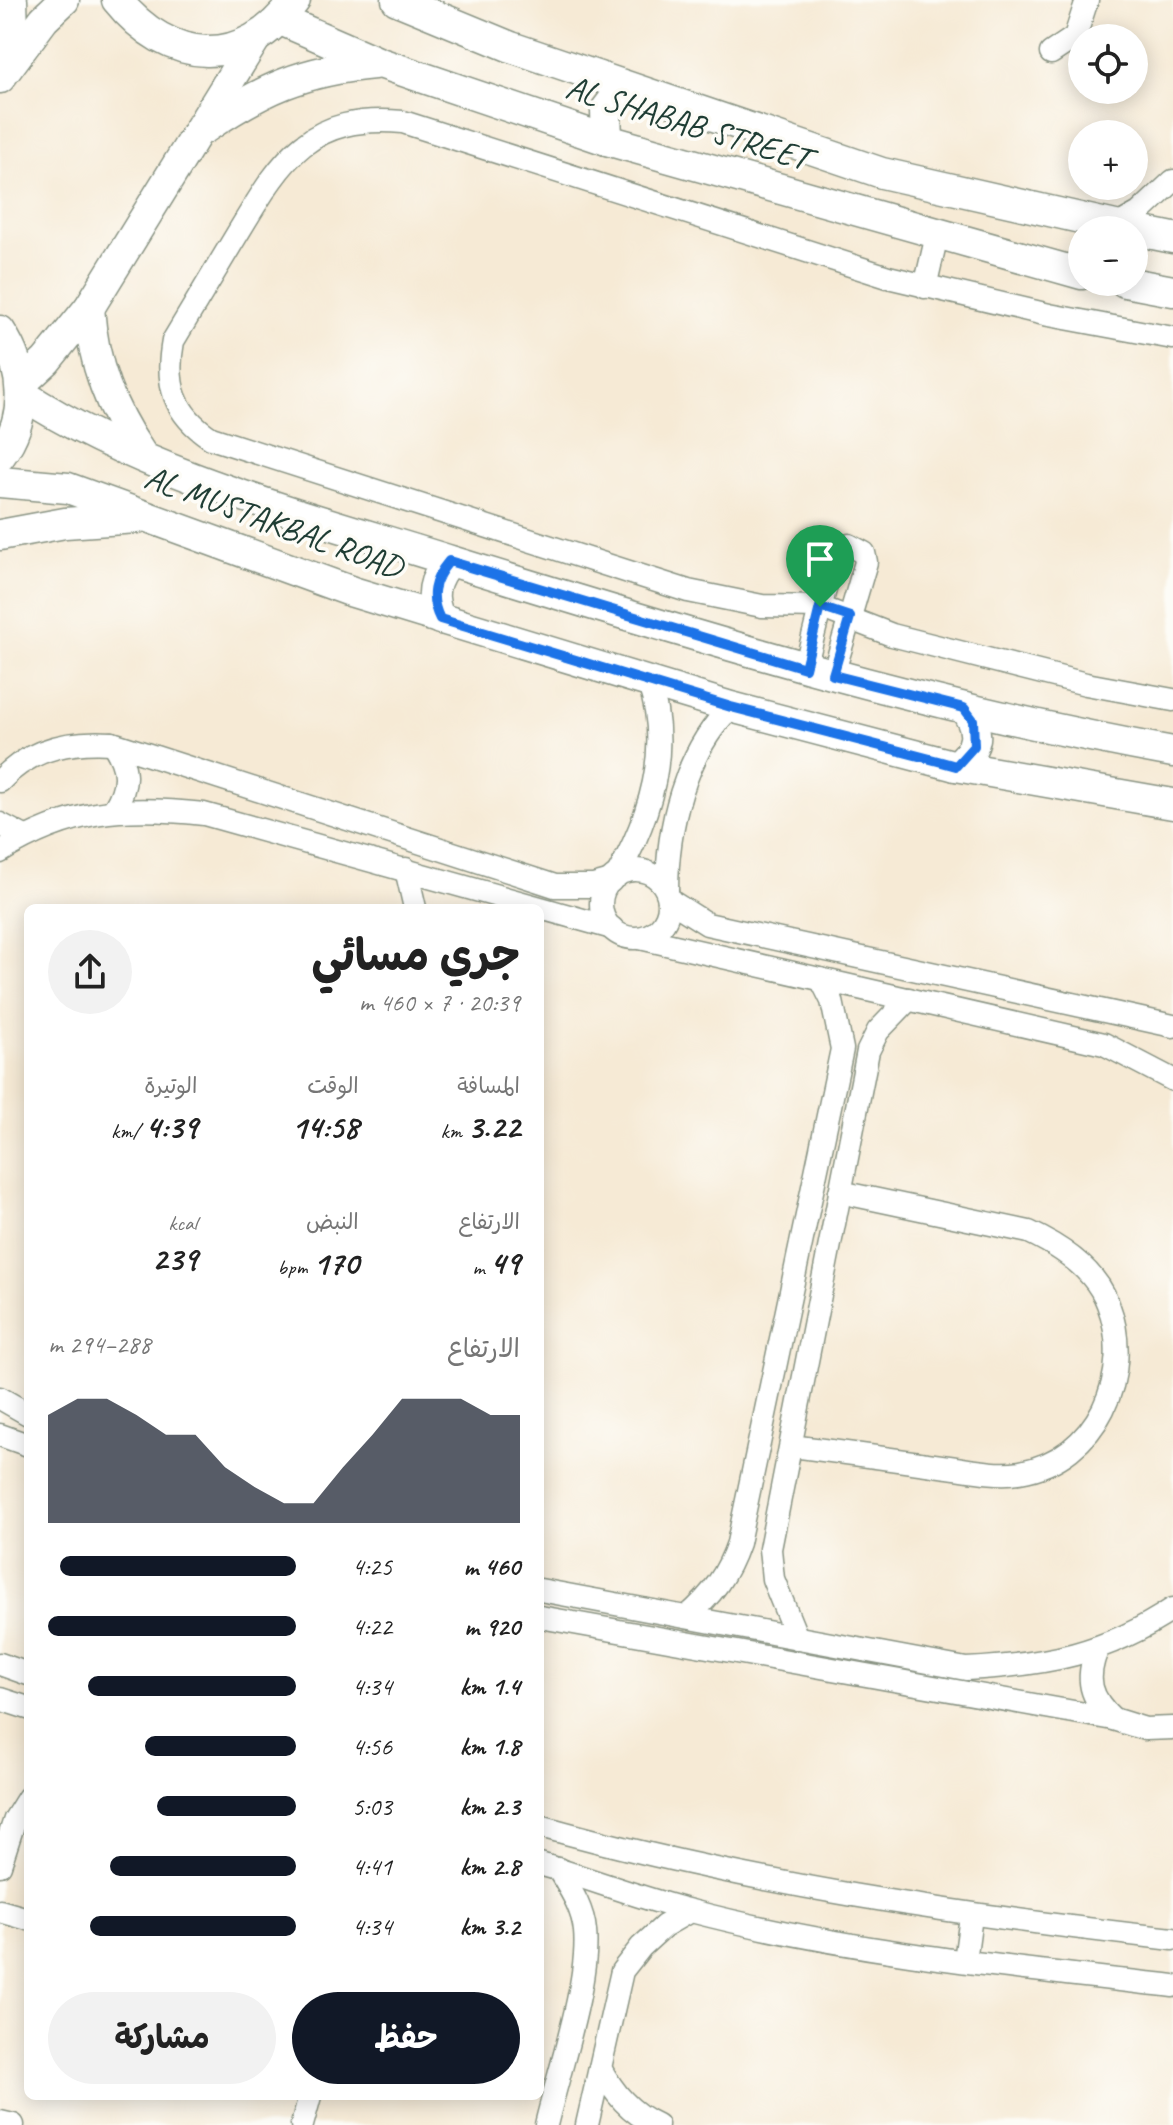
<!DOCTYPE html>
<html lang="ar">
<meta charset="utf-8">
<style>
:root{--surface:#fff;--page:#f2f2f2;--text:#222;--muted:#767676;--accent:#111827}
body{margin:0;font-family:Caveat,"Playpen Sans Arabic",sans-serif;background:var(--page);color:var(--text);direction:rtl;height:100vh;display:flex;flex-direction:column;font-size:30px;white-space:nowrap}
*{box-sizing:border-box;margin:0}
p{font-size:26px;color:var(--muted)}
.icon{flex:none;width:44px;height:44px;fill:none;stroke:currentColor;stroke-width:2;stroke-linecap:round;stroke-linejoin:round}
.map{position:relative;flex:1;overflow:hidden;direction:ltr}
.details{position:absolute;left:24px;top:904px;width:520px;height:1196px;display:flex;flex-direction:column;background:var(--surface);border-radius:12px;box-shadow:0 4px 20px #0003;direction:rtl}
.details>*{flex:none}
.fabs{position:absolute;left:1068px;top:24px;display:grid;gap:16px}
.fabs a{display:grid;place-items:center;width:80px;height:80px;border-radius:50%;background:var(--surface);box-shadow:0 4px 20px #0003;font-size:40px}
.pin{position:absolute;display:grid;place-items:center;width:68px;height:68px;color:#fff;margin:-82px -34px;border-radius:50% 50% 50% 0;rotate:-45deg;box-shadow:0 0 8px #0007}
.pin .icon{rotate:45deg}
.round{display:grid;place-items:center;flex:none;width:84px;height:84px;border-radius:42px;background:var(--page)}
.headline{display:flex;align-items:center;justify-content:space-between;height:136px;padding:0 24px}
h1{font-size:44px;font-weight:700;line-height:60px}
.metrics{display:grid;grid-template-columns:repeat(3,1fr);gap:12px;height:136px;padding:8px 24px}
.metrics div{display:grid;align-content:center}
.metrics b{font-size:34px;font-weight:700}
.metrics small{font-size:22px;font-weight:400}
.metrics p{font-size:22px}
.chart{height:224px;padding:16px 24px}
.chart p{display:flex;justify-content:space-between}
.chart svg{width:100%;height:144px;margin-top:8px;fill:var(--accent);opacity:.7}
.action{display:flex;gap:16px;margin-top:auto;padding:16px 24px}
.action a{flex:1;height:92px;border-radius:48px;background:var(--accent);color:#fff;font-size:32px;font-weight:700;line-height:92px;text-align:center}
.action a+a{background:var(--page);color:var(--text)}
ul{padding:0 24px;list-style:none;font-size:26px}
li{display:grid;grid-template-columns:128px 96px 1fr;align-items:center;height:60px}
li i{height:20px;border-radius:10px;background:var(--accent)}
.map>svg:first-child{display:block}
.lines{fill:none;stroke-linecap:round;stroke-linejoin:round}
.street-casing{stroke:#8a9484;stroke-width:25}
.secondary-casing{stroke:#8a9484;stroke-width:33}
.street{stroke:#fff;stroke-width:22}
.secondary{stroke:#fff;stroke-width:30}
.route-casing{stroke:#fff;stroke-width:16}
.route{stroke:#1a73e8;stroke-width:10}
.labels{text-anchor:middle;stroke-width:7;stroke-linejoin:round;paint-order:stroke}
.street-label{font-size:34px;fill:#1f3d34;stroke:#fdfcf7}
</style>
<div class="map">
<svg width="1173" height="2125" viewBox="0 0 1173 2125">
<rect width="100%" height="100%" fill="#fdfcf7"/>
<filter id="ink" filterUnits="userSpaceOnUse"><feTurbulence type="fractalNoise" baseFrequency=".0125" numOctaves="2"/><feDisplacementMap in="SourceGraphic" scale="16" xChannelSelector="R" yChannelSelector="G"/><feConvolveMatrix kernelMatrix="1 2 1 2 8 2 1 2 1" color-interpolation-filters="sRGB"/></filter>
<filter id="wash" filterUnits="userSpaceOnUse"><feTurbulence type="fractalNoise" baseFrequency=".006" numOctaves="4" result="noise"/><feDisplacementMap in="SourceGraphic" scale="32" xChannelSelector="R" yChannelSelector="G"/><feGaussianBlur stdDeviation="1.8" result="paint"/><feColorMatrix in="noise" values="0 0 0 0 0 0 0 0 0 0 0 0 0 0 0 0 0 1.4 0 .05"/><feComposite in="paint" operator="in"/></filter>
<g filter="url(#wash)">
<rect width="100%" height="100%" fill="#f6ead5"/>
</g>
<g filter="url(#ink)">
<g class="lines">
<!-- street casing -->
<g class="street-casing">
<g id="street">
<polyline points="1051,53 1075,37 1087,0"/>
<polyline points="1116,226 1139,213 1173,181"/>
<polyline points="925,287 937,235"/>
<path d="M1173 338 1049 315 888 277 403 122C306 113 281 162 236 236 215 271 194 306 173 341 165 384 174 414 211 438L688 591 762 606 820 607 892 635 1086 684 1173 700"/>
<polyline points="805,668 834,554 849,545 864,553 866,562 833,675"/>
<path d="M112 743C129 767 129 785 114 809"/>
<path d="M0 781C30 748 70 740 112 743L555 886H593L611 881"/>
<polyline points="0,824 25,837"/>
<path d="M0 852C71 809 123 805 204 814L612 928"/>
<polyline points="406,869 415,908"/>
<circle cx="635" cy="904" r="34"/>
<path d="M617 876C650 817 672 749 649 684"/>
<path d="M667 892C667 828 684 753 731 707"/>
<polyline points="669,900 707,924 1173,1026"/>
<polyline points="640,938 1104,1044 1173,1080"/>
<polyline points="0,1398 28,1414"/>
<polyline points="0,1435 28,1445"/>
<path d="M791 1446C841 1452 891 1459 941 1466 966 1469 995 1476 1020 1472 1097 1459 1135 1374 1108 1304 1095 1269 1061 1247 1029 1232L840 1192"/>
<path d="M540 1590 966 1669C1045 1665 1106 1654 1173 1609"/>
<polyline points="540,1617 1113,1719 1145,1729 1173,1728"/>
<path d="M687 1617C712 1595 727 1575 738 1543L842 1049 832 1001 821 979"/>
<polyline points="797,1638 773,1579 770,1549 868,1051 878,1031 909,999"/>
<path d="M1097 1650C1085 1679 1090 1698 1113 1719"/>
<polyline points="0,1664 28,1674"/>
<polyline points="0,1699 28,1708"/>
<path d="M540 1826C748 1884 959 1915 1173 1939"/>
<path d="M540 1864C591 1879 640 1898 691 1911 848 1952 1012 1968 1173 1986"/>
<polyline points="0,1865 15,1819 28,1798"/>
<polyline points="0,1911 28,1919"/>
<polyline points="965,1961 971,1916"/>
<path d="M600 2068C614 2093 630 2113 657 2125"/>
<polyline points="0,2122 13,2125"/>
<polyline points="302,2125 310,2096"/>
<path d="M546 2125C558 2074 590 1980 585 1931 583 1908 570 1889 558 1869"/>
<polyline points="587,2125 622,1971 641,1947 664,1926 690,1911"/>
</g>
</g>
<!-- secondary casing -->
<g class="secondary-casing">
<g id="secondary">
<path d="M117 0C169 65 244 71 295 0"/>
<polyline points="397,0 511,47 882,173 1133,230"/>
<polyline points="281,20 380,63 607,140 1082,274"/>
<polyline points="9,62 13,32 12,0"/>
<polyline points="0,78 44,19 64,0"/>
<path d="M205 128C262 89 304 70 374 64"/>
<polyline points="607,140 606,110 624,86"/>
<polyline points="1134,230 1173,238"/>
<polyline points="1125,282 1173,291"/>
<path d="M89 308C93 364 110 408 141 454"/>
<path d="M0 331C26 370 29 417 0 456"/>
<polyline points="21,384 46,361 89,308 255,39"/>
<path d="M22 394C145 475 311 517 451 561 689 635 927 708 1173 752"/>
<polyline points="0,482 68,488 353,592 731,707 956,766 1173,804"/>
<polyline points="0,535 65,523 137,518"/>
<path d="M440 619C429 596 433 579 449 561"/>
<path d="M956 766C979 749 981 730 964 708"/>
</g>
</g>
<!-- street -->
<use href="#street" class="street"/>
<!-- secondary -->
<use href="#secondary" class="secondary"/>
</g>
</g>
<g class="lines" filter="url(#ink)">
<!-- route casing -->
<g class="route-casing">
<path id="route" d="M449 561 805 668 820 607 850 617 833 675 964 708 973 720 974 746 956 766 938 761 731 707 440 619C429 597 433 580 449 561Z"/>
</g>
<!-- route -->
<use href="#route" class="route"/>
</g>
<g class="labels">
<!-- street labels -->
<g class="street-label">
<text transform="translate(688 122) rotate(17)" y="12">AL SHABAB STREET</text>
<text transform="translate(274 521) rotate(20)" y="12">AL MUSTAKBAL ROAD</text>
</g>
</g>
</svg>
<div class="fabs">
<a><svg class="icon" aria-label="locate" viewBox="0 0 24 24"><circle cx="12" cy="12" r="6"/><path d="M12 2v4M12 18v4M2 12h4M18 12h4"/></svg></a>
<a>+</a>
<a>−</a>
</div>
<div class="pin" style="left:820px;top:607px;background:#1e9e55"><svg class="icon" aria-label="arrive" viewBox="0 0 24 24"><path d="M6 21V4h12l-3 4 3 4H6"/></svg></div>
<section class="details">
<div class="headline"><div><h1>جري مسائي</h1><p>20:39 · 7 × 460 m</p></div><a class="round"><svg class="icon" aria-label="share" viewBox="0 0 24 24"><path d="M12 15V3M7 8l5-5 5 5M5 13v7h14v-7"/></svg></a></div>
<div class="metrics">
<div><p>المسافة</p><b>3.22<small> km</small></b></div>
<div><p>الوقت</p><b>14:58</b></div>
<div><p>الوتيرة</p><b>4:39<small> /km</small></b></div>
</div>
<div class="metrics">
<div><p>الارتفاع</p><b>49<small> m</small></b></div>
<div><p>النبض</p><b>170<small> bpm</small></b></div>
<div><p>kcal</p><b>239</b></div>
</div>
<div class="chart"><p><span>الارتفاع</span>288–294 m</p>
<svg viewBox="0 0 160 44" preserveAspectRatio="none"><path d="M0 44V11L10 6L20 6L30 11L40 17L50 17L60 27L70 33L80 38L90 38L100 27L110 17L120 6L130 6L140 6L150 11L160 11V44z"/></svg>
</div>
<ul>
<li><b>460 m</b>4:25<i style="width:95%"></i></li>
<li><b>920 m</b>4:22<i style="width:100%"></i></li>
<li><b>1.4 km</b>4:34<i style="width:84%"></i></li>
<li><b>1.8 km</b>4:56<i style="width:61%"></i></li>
<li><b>2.3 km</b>5:03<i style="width:56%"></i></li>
<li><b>2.8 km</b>4:41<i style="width:75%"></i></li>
<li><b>3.2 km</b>4:34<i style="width:83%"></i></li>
</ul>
<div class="action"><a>حفظ</a><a>مشاركة</a></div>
</section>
</div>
